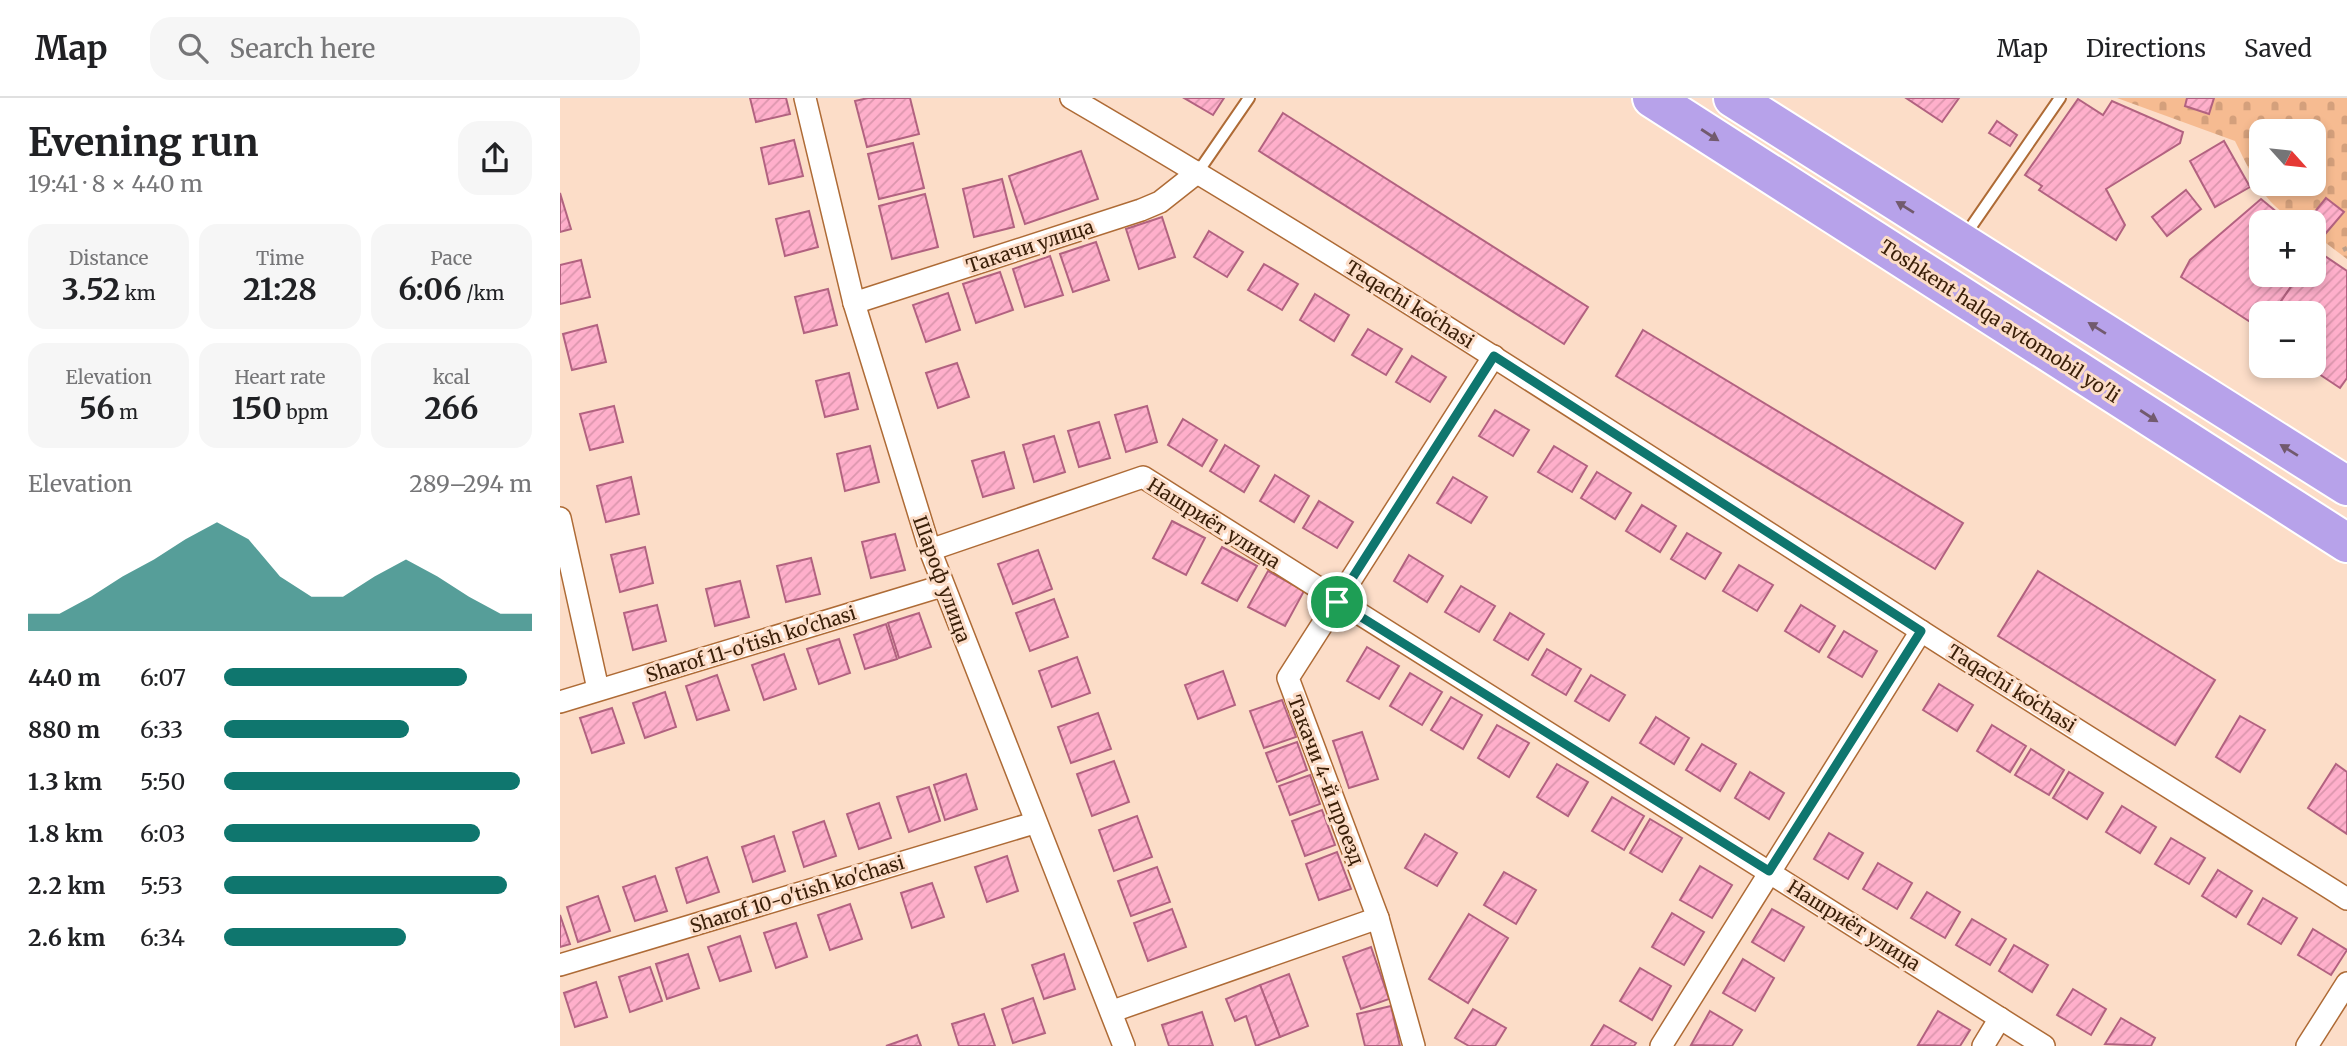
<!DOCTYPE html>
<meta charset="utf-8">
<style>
:root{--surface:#fff;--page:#f6f6f6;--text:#202124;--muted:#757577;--line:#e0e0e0;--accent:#0f766e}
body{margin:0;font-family:Merriweather,serif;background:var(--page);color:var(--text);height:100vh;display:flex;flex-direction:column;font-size:26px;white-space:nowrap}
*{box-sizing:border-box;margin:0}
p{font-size:23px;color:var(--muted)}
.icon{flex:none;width:38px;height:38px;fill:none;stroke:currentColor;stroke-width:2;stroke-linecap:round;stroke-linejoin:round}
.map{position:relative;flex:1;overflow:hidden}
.panel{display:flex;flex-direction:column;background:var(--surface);width:560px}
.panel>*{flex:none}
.needle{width:46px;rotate:117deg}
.buttons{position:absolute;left:1689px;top:21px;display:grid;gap:14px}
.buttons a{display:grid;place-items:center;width:77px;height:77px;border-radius:14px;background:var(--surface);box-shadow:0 4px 10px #0003;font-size:35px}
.pin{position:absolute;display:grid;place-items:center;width:60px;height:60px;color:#fff;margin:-30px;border:4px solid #fff;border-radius:50%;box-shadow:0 2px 7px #0007}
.round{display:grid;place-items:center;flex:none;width:74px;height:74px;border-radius:21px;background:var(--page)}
.head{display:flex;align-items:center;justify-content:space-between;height:119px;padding:0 28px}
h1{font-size:38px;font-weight:700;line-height:52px}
.figures{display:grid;grid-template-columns:repeat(3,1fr);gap:10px;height:119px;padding:7px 28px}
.figures div{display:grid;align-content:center;border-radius:18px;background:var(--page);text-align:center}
.figures b{font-size:30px;font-weight:700}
.figures small{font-size:19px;font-weight:400}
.figures p{font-size:19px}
.chart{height:196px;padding:14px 28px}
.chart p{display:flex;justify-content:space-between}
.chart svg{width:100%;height:126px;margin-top:7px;fill:var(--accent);opacity:.7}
ul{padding:0 28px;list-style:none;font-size:23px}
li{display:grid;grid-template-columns:112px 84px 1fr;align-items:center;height:52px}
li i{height:18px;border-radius:9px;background:var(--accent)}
header{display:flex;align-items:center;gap:42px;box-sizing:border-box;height:98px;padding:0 35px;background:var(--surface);border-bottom:2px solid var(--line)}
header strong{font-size:33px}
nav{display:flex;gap:38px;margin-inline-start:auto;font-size:24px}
.search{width:490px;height:63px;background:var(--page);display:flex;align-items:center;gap:18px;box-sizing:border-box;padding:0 24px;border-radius:21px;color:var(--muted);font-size:26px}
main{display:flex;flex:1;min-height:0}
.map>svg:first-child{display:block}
.cemetery{fill:url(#cemetery-stones);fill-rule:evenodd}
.building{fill:url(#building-hatch);stroke:#b26280;stroke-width:2}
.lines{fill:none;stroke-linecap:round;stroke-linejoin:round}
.lane-casing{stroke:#ae6b36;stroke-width:14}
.street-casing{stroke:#ae6b36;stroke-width:24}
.highway-casing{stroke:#fff;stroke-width:42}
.path{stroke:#bb9e88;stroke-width:4.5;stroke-dasharray:5 5;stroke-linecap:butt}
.lane{stroke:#fff;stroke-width:10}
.street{stroke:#fff;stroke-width:21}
.highway{stroke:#b7a2ea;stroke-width:38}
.oneway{fill:#725a6e}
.route-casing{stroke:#fff;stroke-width:14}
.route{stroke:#0f766e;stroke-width:9}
.labels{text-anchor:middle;stroke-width:6;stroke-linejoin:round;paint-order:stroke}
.street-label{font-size:19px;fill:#3a1f08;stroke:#fcddc8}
</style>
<header>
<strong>Map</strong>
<div class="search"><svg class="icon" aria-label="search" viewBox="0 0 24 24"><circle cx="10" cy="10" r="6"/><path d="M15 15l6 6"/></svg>Search here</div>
<nav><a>Map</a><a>Directions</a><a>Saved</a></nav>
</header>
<main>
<section class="panel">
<div class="head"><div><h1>Evening run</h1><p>19:41 · 8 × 440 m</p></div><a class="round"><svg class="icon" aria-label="share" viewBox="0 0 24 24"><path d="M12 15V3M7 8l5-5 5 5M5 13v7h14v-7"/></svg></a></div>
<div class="figures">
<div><p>Distance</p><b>3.52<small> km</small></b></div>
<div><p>Time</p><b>21:28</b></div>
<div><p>Pace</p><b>6:06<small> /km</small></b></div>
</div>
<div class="figures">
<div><p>Elevation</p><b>56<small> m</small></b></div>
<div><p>Heart rate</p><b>150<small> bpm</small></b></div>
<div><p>kcal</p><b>266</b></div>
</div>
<div class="chart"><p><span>Elevation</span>289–294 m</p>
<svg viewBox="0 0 160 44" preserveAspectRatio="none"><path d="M0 44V38L10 38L20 32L30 25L40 19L50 12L60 6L70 12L80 25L90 32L100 32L110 25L120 19L130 25L140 32L150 38L160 38V44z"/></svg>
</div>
<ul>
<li><b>440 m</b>6:07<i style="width:79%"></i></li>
<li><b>880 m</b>6:33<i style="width:60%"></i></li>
<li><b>1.3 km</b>5:50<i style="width:96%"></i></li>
<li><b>1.8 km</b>6:03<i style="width:83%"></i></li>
<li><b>2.2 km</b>5:53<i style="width:92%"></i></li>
<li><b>2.6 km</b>6:34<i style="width:59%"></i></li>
</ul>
</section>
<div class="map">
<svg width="1787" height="948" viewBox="0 0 1787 948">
<defs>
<pattern id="cemetery-stones" width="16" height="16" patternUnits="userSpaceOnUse" patternTransform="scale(1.75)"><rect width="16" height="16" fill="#f6bb91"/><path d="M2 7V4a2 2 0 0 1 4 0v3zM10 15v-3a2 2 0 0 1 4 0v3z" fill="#d4a07c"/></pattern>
<pattern id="building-hatch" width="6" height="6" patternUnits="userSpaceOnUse" patternTransform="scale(1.75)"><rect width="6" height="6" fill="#ffafcb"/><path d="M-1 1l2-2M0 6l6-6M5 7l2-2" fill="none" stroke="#db96ad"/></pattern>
</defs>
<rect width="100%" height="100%" fill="#fcddc8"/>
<!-- cemetery -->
<path class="cemetery" d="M1557 0H1787V161L1754 136V124C1710 124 1692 76 1675 43ZM1701 33H1754V86H1701Z"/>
<!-- building -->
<g class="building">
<polygon points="190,0 226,0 230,16 196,24"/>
<polygon points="308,0 350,0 359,36 307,49 295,3"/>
<polygon points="624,0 664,0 653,17"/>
<polygon points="1346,0 1399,0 1382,24"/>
<polygon points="1627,0 1654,0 1649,16 1625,8"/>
<polygon points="1518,1 1543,17 1552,3 1623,34 1620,45 1546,91 1565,127 1556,142 1479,92 1482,88 1465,77"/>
<polygon points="723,15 1028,209 1004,246 699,53"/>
<polygon points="1437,23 1457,37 1450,48 1429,35"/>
<polygon points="234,42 243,78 209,86 201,50"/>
<polygon points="1664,43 1690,89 1655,109 1630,63"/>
<polygon points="353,45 364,90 319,101 308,56"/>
<polygon points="521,53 538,101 465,126 449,78"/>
<polygon points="442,81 454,129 414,139 403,91"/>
<polygon points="1626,92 1641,111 1607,138 1592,119"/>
<polygon points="0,95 11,131 0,134"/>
<polygon points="365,96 378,149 332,161 319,108"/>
<polygon points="1766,100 1784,114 1766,135 1749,121"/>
<polygon points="1701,101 1729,124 1701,124 1701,150 1698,154 1701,156 1701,177 1732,177 1737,180 1713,215 1701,215 1701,231 1621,179 1630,162"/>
<polygon points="249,113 258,149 225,158 216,121"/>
<polygon points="602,119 615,159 579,171 566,131"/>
<polygon points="649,133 683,154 667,179 634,159"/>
<polygon points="536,144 549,182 513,194 500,156"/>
<polygon points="1756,152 1787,173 1787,280 1780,290 1747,268 1754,268 1754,215 1713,215 1739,177 1754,177"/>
<polygon points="490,158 503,197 465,209 453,171"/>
<polygon points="21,162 30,199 0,206 0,167"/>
<polygon points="704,166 738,186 722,212 688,192"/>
<polygon points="440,174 453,212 416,225 403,186"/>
<polygon points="268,191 277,227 244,235 235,199"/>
<polygon points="388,195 400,232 366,244 353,207"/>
<polygon points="755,196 789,217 774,243 740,222"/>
<polygon points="37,227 46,264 12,272 3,236"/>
<polygon points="808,231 842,251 826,277 792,257"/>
<polygon points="1083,232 1403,425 1375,471 1056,278"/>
<polygon points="852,258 886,279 870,304 836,284"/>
<polygon points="397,265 409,299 378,310 366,275"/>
<polygon points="289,275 298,311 265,319 256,283"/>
<polygon points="54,308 63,344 30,352 20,316"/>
<polygon points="587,308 597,344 566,354 555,317"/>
<polygon points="935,312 969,332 953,358 919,338"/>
<polygon points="623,321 657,342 642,368 608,347"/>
<polygon points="539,324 550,360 519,369 508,333"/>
<polygon points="494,338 505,374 474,384 463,347"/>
<polygon points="665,347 699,368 684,394 650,373"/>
<polygon points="310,348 319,384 285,393 277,356"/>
<polygon points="994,348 1027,368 1012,394 978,374"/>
<polygon points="444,354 454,390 423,399 412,363"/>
<polygon points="1037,374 1071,395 1055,421 1021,400"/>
<polygon points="715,377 749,398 734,424 700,403"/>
<polygon points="71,379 79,416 46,424 37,388"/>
<polygon points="893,379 927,399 911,425 877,405"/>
<polygon points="759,403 793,424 777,450 743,430"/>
<polygon points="1082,407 1116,428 1100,454 1066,433"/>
<polygon points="612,423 645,440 626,477 593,460"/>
<polygon points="1127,435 1161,455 1145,481 1111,461"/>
<polygon points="335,436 345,472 311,480 302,444"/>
<polygon points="85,449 93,485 60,494 51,457"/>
<polygon points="662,449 697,468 677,503 642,485"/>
<polygon points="478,452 492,491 453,506 438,466"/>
<polygon points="849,457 883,478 867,504 834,483"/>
<polygon points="251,460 260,496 226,504 217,468"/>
<polygon points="1179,467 1213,487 1197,513 1163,493"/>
<polygon points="708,473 744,493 725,528 688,509"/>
<polygon points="1478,473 1655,582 1615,647 1438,538"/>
<polygon points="180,483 189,519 155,528 146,491"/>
<polygon points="901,488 935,508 919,534 885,514"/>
<polygon points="494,501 508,539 470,553 456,515"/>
<polygon points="97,507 106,543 73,552 64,515"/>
<polygon points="1241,507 1275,528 1259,554 1225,533"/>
<polygon points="359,515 371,549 339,560 328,525"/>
<polygon points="950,515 984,536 968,562 934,542"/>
<polygon points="326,526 337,561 305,571 294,537"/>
<polygon points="1284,533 1317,553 1302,579 1268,559"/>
<polygon points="279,541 290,575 259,586 247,551"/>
<polygon points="807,549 839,568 819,601 787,583"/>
<polygon points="987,551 1021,571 1006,597 972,577"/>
<polygon points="224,556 236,591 204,602 192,567"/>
<polygon points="517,559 530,595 492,609 479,573"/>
<polygon points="663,573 675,607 638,621 625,587"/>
<polygon points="850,575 882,594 862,627 830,608"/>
<polygon points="157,577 169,612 137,622 126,588"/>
<polygon points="1031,577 1065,597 1049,623 1015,603"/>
<polygon points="1379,586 1413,607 1397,633 1363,612"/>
<polygon points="105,594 116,629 85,640 73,605"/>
<polygon points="891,599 922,617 903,651 871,632"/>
<polygon points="722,602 736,639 704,650 690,613"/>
<polygon points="52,610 64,645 32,655 20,620"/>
<polygon points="538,615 551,651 511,665 498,629"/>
<polygon points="1680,618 1705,632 1680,674 1656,659"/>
<polygon points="1096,619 1129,640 1114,666 1080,645"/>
<polygon points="937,627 969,645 949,679 918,660"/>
<polygon points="1432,627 1466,648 1450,674 1417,653"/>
<polygon points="802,634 818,681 789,690 773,643"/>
<polygon points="737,644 747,672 717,684 706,655"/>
<polygon points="1142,646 1176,666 1160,693 1126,672"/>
<polygon points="1471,651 1504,672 1489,697 1455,677"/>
<polygon points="554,663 569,704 532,718 517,676"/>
<polygon points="997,666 1028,684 1008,718 977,699"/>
<polygon points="1776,666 1787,674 1787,736 1748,710"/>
<polygon points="1190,674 1224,695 1209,721 1175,700"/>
<polygon points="1509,674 1543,695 1527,721 1493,700"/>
<polygon points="406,676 417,711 385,722 374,687"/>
<polygon points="750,677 760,706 730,717 719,688"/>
<polygon points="369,689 380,723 349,734 337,699"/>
<polygon points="1052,699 1084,718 1064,752 1032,733"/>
<polygon points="319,705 331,740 299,751 287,716"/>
<polygon points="1562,708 1596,729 1580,755 1546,734"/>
<polygon points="762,712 775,747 745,758 732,723"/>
<polygon points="577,718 592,759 554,773 539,732"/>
<polygon points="1090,721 1122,740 1102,774 1070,755"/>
<polygon points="264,723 276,758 244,769 233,734"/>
<polygon points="1269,735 1303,755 1288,781 1254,761"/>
<polygon points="865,736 897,755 877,788 845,770"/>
<polygon points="214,738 225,773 193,784 182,749"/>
<polygon points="1611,740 1645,760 1629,786 1595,766"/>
<polygon points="777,754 791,791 759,802 746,766"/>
<polygon points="447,758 458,793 427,804 415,769"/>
<polygon points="147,759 159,794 127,805 116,770"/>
<polygon points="1318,765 1352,785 1337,811 1303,791"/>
<polygon points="1140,768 1172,787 1152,820 1120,802"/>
<polygon points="597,769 610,804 571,818 558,783"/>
<polygon points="1658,772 1692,793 1676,819 1642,798"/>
<polygon points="944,774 976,792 956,826 924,807"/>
<polygon points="95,778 107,813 75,823 63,789"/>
<polygon points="372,785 384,819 352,830 341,795"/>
<polygon points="1367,794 1400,814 1385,840 1351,820"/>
<polygon points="38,798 50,833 18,844 7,809"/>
<polygon points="1703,800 1737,820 1721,846 1688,826"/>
<polygon points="290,806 302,841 270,852 258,817"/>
<polygon points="612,811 626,849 588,863 574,825"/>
<polygon points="1212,811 1244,829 1224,863 1192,844"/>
<polygon points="1112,815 1144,834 1124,867 1092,849"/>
<polygon points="909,816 948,840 908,905 869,881"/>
<polygon points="0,817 10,846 0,849"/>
<polygon points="1412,821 1446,841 1430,867 1396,847"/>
<polygon points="236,825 247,859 216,870 204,835"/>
<polygon points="1753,831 1787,852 1771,877 1738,857"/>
<polygon points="180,838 191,873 160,883 148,849"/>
<polygon points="1454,847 1488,867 1472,894 1439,873"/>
<polygon points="811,849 829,901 801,911 783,859"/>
<polygon points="128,856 139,890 107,901 96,866"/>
<polygon points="504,856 515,891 484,901 472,867"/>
<polygon points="1183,861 1214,880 1195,913 1163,895"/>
<polygon points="90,869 102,903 70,914 59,879"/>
<polygon points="1080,870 1111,888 1092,922 1060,903"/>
<polygon points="729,876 748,928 720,939 700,887"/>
<polygon points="36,884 47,919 15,929 4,895"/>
<polygon points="700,887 720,939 696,948 686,918 675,923 666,901"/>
<polygon points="1513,891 1546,911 1531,937 1497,917"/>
<polygon points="473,900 485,935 453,945 442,911"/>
<polygon points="831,908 840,948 805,948 797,916"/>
<polygon points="913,911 946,930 935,948 909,948 895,940"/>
<polygon points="1150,913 1182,932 1172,948 1131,947"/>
<polygon points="1378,913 1410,932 1400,948 1358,947"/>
<polygon points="642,914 653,948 609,948 602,927"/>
<polygon points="424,916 435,948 399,948 392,926"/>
<polygon points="1561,920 1595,940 1591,948 1545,946"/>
<polygon points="1044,927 1076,945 1074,948 1031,948"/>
<polygon points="357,937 361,948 326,948"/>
</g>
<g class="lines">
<!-- lane casing -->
<g class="lane-casing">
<g id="lane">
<polyline points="638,74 689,0"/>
<polyline points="1404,139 1500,0"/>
</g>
</g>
<!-- street casing -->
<g class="street-casing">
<g id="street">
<polyline points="245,0 294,205 370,452 564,948"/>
<path d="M511 0C799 168 1077 351 1358 531 1500 622 1644 711 1787 801"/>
<polyline points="294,205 581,112 600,104 638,74"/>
<polyline points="0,420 38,591"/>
<polyline points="370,452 583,379 1484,948"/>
<polyline points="0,604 382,488"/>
<polyline points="0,867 474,725"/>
<polyline points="553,913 818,820"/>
<polyline points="854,948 818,820 728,580 934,258"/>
<polyline points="1101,948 1361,533"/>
<polyline points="1423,948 1440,920"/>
<polyline points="1747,948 1787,885"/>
</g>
</g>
<!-- highway casing -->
<g class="highway-casing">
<g id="highway">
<polyline points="1092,0 1787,445"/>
<polyline points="1173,0 1787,388"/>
</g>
</g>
<!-- path -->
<polyline class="path" points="1783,152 1787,150"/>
<!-- lane -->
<use href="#lane" class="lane"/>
<!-- street -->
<use href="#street" class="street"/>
<!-- highway -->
<use href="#highway" class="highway"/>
</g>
<!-- one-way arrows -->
<defs><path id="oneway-solid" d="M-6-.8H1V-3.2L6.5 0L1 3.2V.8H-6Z" transform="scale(1.75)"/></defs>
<g class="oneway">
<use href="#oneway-solid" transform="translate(1150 37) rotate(33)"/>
<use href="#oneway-solid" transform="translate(1345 109) rotate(-148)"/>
<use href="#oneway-solid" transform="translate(1537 230) rotate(-148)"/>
<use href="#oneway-solid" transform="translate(1589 318) rotate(33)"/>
<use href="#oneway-solid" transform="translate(1729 352) rotate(-148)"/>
</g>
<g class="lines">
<!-- route casing -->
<g class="route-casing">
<polygon id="route" points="934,258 1361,533 1209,773 777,504"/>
</g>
<!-- route -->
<use href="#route" class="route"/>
</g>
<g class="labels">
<!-- street labels -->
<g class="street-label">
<text transform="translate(470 148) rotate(-18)" y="7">Такачи улица</text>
<text transform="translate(850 206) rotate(32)" y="7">Taqachi koʻchasi</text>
<text transform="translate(1440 223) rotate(33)" y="7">Toshkent halqa avtomobil yo'li</text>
<text transform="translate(654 425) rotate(32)" y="7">Нашриёт улица</text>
<text transform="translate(382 481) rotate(70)" y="7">Шароф улица</text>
<text transform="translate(191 546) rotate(-17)" y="7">Sharof 11-o'tish ko'chasi</text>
<text transform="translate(1452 590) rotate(32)" y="7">Taqachi koʻchasi</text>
<text transform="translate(766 682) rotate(69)" y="7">Такачи 4-й проезд</text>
<text transform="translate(237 796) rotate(-17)" y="7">Sharof 10-o'tish ko'chasi</text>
<text transform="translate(1294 827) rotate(32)" y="7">Нашриёт улица</text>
</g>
</g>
</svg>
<div class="buttons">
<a><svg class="needle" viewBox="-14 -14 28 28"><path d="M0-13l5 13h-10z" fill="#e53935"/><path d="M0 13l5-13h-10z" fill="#757577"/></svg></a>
<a>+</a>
<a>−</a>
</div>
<div class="pin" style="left:777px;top:504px;background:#1e9e55"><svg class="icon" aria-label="arrive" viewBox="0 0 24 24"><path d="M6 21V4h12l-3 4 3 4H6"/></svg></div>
</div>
</main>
